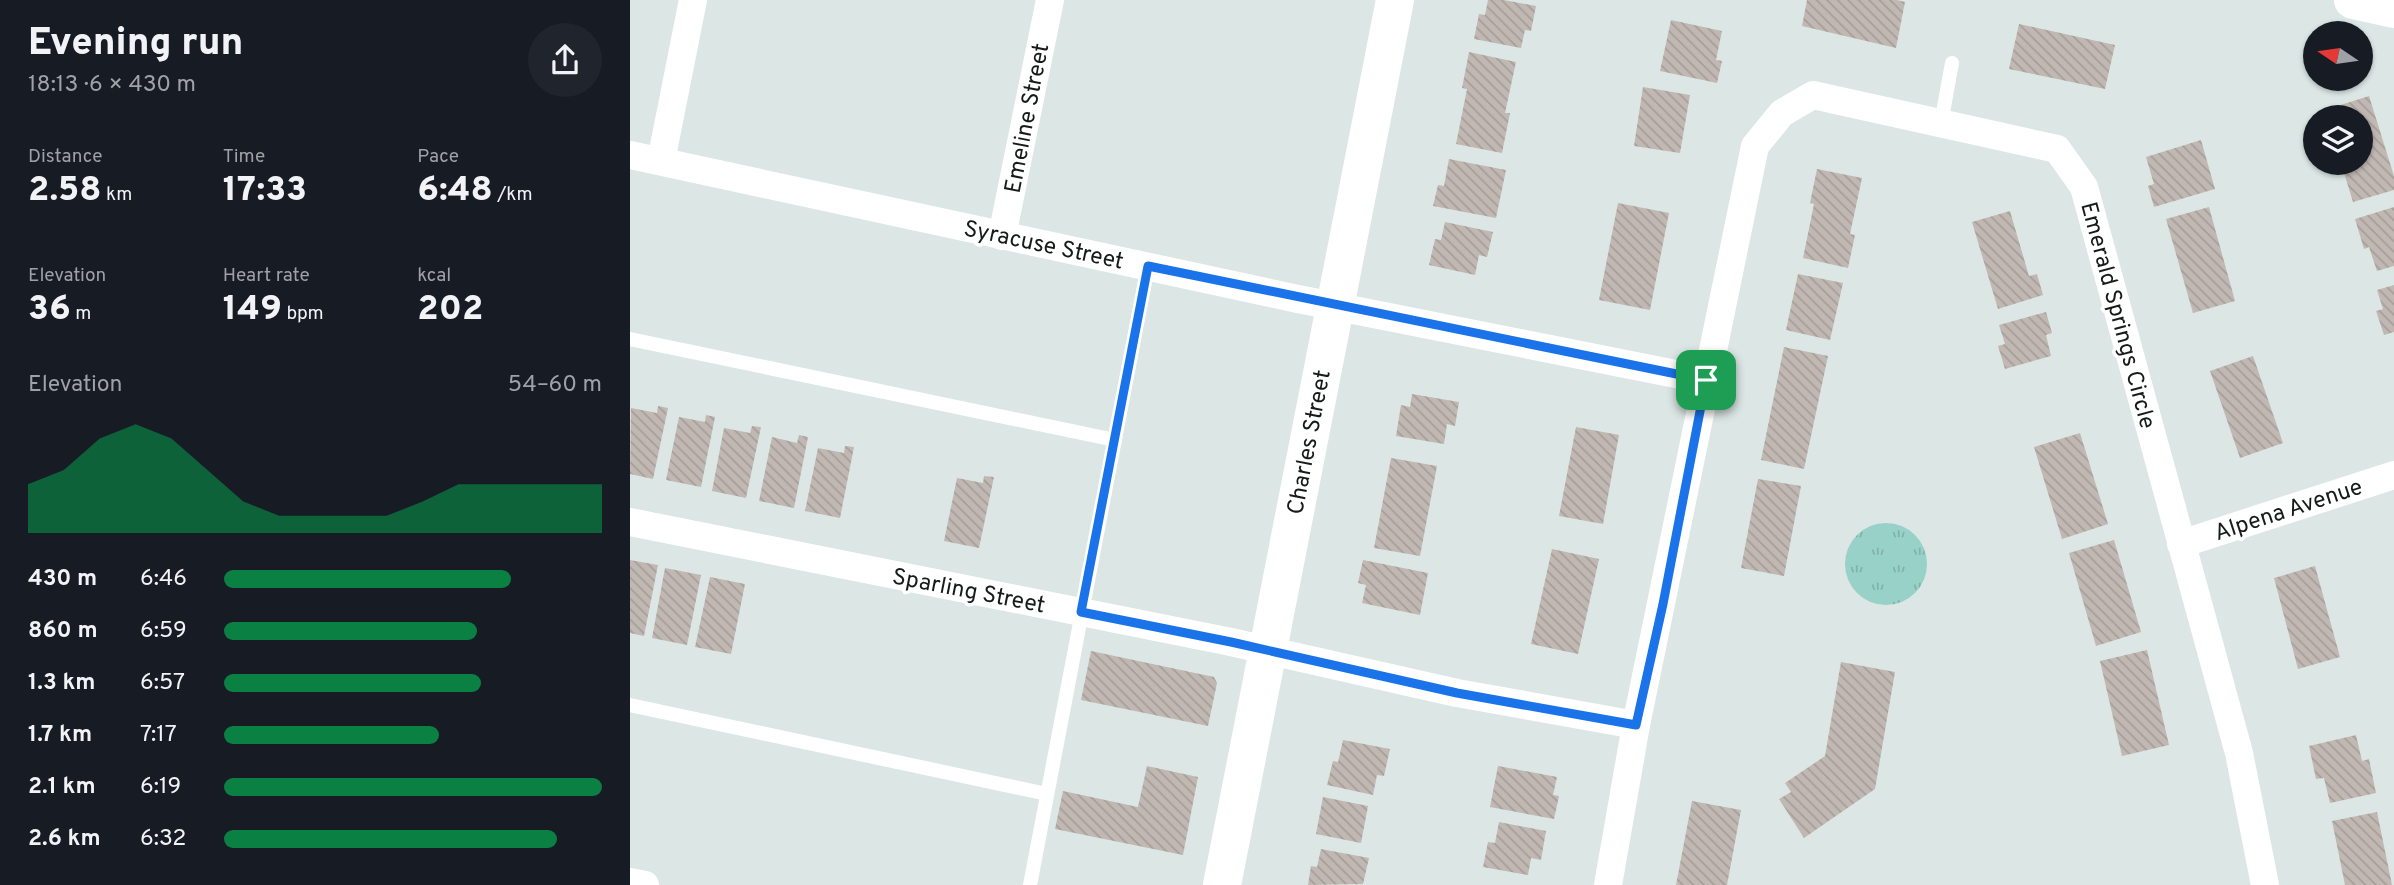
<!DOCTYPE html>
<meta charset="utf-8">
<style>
:root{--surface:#171b24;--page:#20242c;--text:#f1f3f6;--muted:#9ea1a6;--accent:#0b8043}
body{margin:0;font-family:Overpass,sans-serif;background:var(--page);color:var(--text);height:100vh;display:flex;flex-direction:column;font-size:26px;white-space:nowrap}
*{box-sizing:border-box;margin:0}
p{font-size:23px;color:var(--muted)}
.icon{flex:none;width:38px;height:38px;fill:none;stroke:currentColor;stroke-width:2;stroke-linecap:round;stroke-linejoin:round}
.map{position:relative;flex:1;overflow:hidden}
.sheet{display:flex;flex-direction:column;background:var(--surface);width:630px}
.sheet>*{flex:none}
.needle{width:46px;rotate:283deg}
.controls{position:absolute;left:1673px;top:21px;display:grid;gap:14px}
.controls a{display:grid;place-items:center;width:70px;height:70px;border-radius:50%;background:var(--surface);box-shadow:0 2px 5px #0004;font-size:35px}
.pin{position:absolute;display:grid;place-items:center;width:60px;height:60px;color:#fff;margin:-30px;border-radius:14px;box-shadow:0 4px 10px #0006}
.round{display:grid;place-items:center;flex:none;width:74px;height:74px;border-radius:37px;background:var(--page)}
.overview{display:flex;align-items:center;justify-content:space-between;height:119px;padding:0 28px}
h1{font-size:38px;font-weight:800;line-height:52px}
.figures{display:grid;grid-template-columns:repeat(3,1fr);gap:10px;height:119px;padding:7px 28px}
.figures div{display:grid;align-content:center}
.figures b{font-size:35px;font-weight:800}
.figures small{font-size:19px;font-weight:400}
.figures p{font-size:19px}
.chart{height:196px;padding:14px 28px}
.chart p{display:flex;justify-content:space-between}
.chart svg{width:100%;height:126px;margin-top:7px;fill:var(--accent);opacity:.7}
ul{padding:0 28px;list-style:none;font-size:23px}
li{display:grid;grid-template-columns:112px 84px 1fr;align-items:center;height:52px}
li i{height:18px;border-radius:9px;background:var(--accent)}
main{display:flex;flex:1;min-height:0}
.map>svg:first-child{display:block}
.park{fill:url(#park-tufts)}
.building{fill:url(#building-back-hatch)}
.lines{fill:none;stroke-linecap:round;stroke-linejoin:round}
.lane{stroke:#fff;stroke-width:14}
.street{stroke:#fff;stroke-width:28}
.secondary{stroke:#fff;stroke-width:38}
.route-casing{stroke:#fff;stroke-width:14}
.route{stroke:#1a73e8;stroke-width:9}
.labels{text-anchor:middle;stroke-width:7;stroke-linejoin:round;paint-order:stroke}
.street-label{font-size:23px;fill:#161a19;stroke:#fff}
</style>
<main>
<section class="sheet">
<div class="overview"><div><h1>Evening run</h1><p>18:13 · 6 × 430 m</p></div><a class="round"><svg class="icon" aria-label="share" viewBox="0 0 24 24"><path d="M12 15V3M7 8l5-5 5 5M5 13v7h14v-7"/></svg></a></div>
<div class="figures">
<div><p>Distance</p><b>2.58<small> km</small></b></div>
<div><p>Time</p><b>17:33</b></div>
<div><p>Pace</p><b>6:48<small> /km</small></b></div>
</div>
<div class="figures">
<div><p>Elevation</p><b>36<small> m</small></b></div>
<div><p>Heart rate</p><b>149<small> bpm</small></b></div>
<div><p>kcal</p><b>202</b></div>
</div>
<div class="chart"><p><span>Elevation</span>54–60 m</p>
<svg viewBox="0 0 160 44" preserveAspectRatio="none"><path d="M0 44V27L10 22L20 11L30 6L40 11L50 22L60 33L70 38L80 38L90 38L100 38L110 33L120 27L130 27L140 27L150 27L160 27V44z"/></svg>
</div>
<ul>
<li><b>430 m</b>6:46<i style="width:76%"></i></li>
<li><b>860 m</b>6:59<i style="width:67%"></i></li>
<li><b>1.3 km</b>6:57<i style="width:68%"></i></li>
<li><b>1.7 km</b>7:17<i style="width:57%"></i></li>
<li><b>2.1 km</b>6:19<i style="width:100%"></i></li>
<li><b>2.6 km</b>6:32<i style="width:88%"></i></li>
</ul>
</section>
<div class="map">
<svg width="1764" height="885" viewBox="0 0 1764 885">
<defs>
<pattern id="park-tufts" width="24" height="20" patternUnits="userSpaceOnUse" patternTransform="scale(1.75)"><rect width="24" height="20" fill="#97d1c7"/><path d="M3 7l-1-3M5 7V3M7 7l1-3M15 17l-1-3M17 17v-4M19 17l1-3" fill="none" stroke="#81b3aa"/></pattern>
<pattern id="building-back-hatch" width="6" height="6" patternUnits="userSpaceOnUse" patternTransform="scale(1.75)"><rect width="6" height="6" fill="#c1b8b3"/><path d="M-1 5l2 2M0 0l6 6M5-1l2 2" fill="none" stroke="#a59e99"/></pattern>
</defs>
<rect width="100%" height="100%" fill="#dce7e5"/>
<!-- park -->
<circle class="park" cx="1256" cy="564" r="41"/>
<!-- building -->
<g class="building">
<polygon points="858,0 874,0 906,6 901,31 895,30 891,48 844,39 849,14 855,15"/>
<polygon points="1177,0 1267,0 1275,2 1266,48 1172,26"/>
<polygon points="1041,20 1092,31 1086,60 1092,61 1087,83 1030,71"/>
<polygon points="1389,24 1485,45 1475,89 1379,69"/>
<polygon points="839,52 886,62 875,113 880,113 872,153 826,144 837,89 832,88"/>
<polygon points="1013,87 1060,95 1050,153 1004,146"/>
<polygon points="1739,96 1764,176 1764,190 1723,202 1711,163 1731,163 1731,117 1701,117 1698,109"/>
<polygon points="1571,140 1585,189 1524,207 1518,186 1524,184 1516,157"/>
<polygon points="819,159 876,170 866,218 803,206 808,185 814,186"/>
<polygon points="1187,169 1232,178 1220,234 1225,235 1218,268 1173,258 1184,204 1180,203"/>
<polygon points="988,203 1039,213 1020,310 969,300"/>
<polygon points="1579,207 1605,301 1563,313 1536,219"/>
<polygon points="1764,207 1764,266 1747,271 1739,247 1734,249 1725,219"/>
<polygon points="1380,211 1399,276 1407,274 1413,295 1368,309 1342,222"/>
<polygon points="815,222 863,232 857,257 849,255 845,275 799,265 805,239 811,240"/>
<polygon points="1168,274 1213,283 1200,340 1156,330"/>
<polygon points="1764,285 1764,332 1754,335 1746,311 1753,309 1747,290"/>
<polygon points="1416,312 1422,333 1416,335 1421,356 1375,369 1368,346 1375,344 1369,325"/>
<polygon points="1154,347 1198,356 1174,469 1131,460"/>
<polygon points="1623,356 1653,443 1610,458 1580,371"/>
<polygon points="782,394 829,402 825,426 817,424 814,444 766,436 771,405 780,407"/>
<polygon points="28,406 38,408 23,479 0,474 1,408 27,413"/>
<polygon points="76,415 85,417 71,487 36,480 49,417 75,422"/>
<polygon points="122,426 131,427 116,498 82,491 94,428 120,433"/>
<polygon points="946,427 989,435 973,524 929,516"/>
<polygon points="1450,433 1478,524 1432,539 1404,447"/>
<polygon points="169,435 178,437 164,508 129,501 142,437 167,443"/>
<polygon points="215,446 224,447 210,518 175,511 188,448 214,453"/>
<polygon points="761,458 807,466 790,556 744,548"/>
<polygon points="354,476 364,477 349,548 314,541 327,478 353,483"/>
<polygon points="1128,479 1171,486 1154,576 1111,568"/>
<polygon points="1484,540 1511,632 1466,646 1439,553"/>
<polygon points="922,549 969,559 948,654 901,644"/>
<polygon points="0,560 28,565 14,636 0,633"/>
<polygon points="733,560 798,573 790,615 732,603 736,585 728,583"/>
<polygon points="1685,566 1710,657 1668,669 1644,578"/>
<polygon points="35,568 71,575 57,645 22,638"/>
<polygon points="80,577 115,584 101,654 65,647"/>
<polygon points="1517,650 1539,745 1492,756 1470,661"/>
<polygon points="461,651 584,677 587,683 578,726 451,700"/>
<polygon points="1211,662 1265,672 1245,789 1174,838 1149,799 1161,792 1155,783 1195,756"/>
<polygon points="1726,735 1732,761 1739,759 1746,793 1700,803 1694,778 1686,779 1679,746"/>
<polygon points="713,740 760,749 754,776 747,775 743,795 697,785 703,761 708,762"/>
<polygon points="517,766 568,777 553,855 425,829 433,791 508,807"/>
<polygon points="868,766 927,777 923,795 929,796 924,819 860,807"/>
<polygon points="693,797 738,806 731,843 686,834"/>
<polygon points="1062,801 1111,810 1097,885 1046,885"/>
<polygon points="1747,812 1762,885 1715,885 1702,821"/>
<polygon points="869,822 916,831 911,860 901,858 898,875 853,867 858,842 865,843"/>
<polygon points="691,849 739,858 733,884 678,885 681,866 687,867"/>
</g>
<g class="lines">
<!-- lane -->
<g class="lane">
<polyline points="1311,123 1322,63"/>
<polyline points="0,339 485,440"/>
<polyline points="0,705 417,794"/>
<polyline points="400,885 518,266"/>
</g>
<!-- street -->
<g class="street">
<polyline points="0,155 668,299 1076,380"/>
<polyline points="31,161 63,0"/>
<polyline points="372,236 420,0"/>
<polyline points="0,522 601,642 827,693 1006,725"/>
<polyline points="1551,544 1764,475"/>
<polyline points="0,882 15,885"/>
<polyline points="978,885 1006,725 1125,146 1152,113 1183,95 1427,149 1454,187 1609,753 1635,885"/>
</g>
<!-- secondary -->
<g class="secondary">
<polyline points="1723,0 1764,9"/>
<polyline points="592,885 765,0"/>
</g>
</g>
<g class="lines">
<!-- route casing -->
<g class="route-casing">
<polygon id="route" points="518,266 1076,380 1033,604 1006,725 827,693 601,642 451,612"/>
</g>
<!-- route -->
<use href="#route" class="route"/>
</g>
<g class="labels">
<!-- street labels -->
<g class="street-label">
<text transform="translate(396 118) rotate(-79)" y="8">Emeline Street</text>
<text transform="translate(414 244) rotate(12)" y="8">Syracuse Street</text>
<text transform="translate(1489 315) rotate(75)" y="8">Emerald Springs Circle</text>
<text transform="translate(678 442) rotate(-79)" y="8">Charles Street</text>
<text transform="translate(1658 509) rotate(-18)" y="8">Alpena Avenue</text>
<text transform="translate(339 590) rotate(11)" y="8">Sparling Street</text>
</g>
</g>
</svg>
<div class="controls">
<a><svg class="needle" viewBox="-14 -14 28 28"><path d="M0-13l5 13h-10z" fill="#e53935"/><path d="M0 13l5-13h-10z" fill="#9ea1a6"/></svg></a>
<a><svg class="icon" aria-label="layers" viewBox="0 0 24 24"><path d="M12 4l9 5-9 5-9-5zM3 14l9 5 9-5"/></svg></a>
</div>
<div class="pin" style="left:1076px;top:380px;background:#1e9e55"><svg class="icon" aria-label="arrive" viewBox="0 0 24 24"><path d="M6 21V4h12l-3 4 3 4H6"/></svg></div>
</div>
</main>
